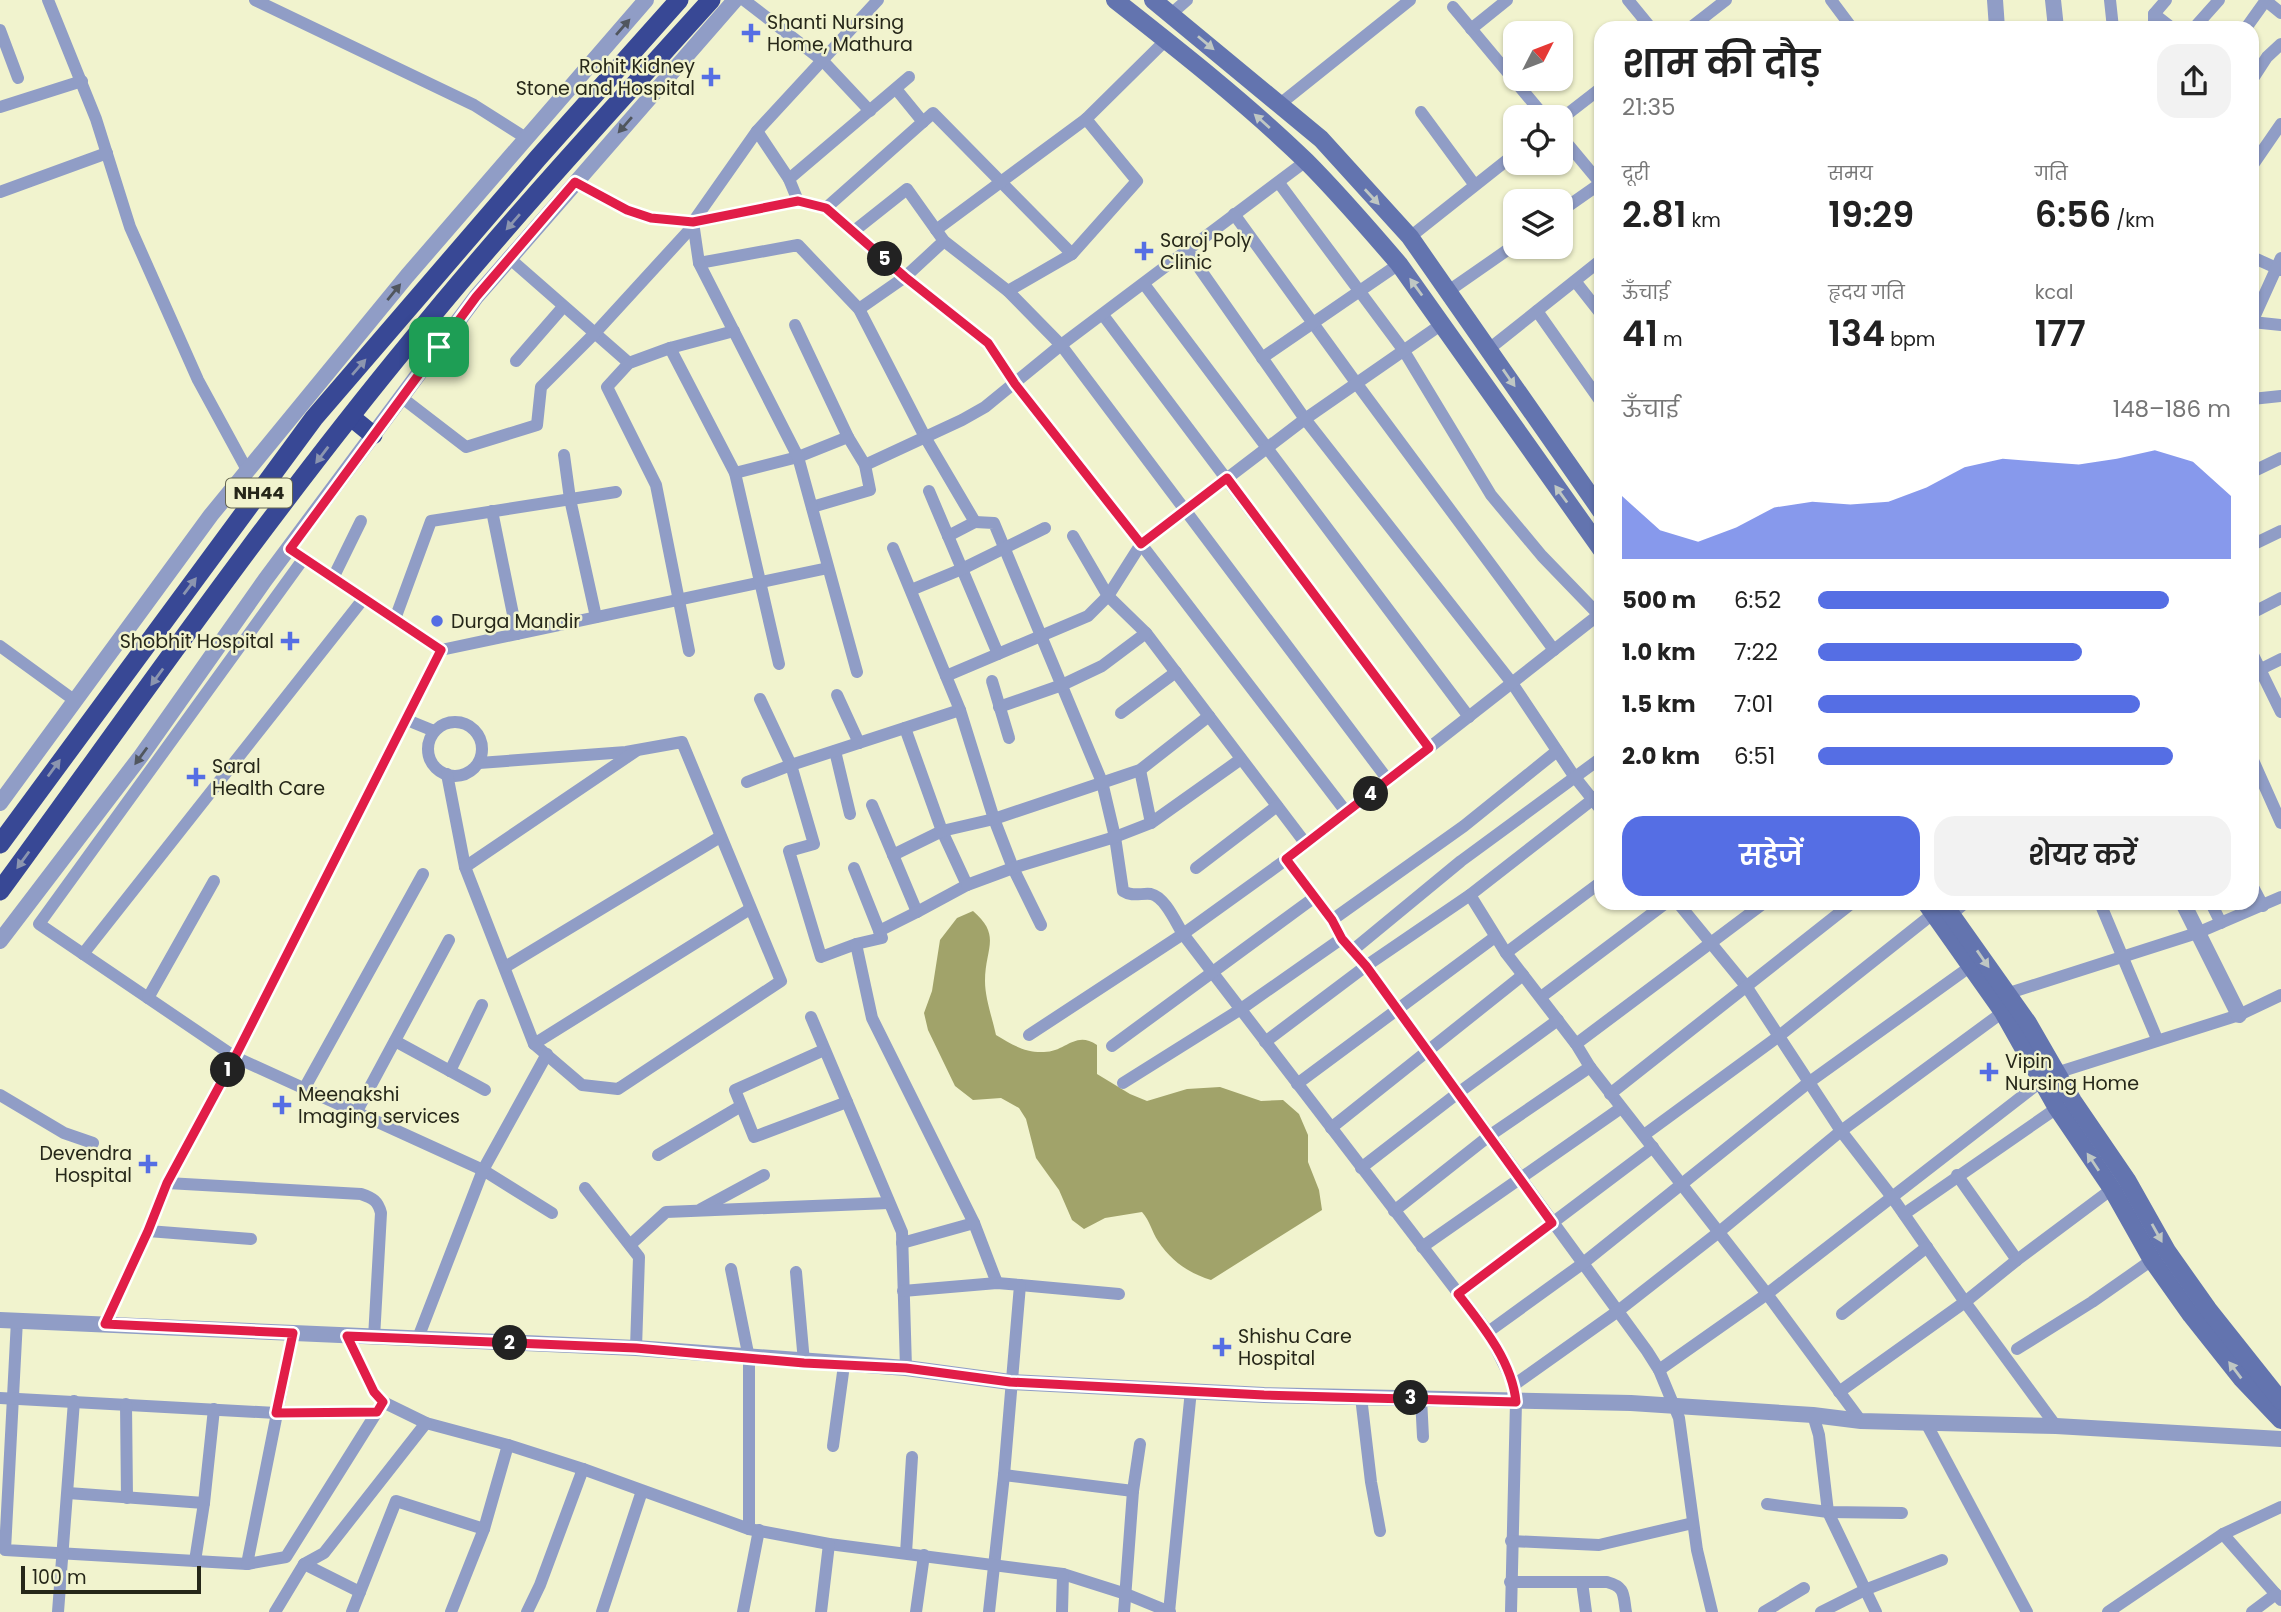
<!DOCTYPE html>
<html lang="hi">
<meta charset="utf-8">
<style>
:root{--surface:#fff;--page:#f2f2f2;--text:#222;--muted:#767676;--accent:#556ee4}
body{margin:0;font-family:Poppins,"Noto Sans Devanagari",sans-serif;background:var(--page);color:var(--text);height:100vh;display:flex;flex-direction:column;font-size:26px;white-space:nowrap}
*{box-sizing:border-box;margin:0}
p{font-size:23px;color:var(--muted)}
.icon{flex:none;width:38px;height:38px;fill:none;stroke:currentColor;stroke-width:2;stroke-linecap:round;stroke-linejoin:round}
.map{position:relative;flex:1;overflow:hidden}
.details{position:absolute;left:1594px;top:21px;width:665px;height:889px;display:flex;flex-direction:column;background:var(--surface);border-radius:21px;box-shadow:0 2px 5px #0004}
.details>*{flex:none}
.needle{width:46px;rotate:48deg}
.buttons{position:absolute;left:1503px;top:21px;display:grid;gap:14px}
.buttons a{display:grid;place-items:center;width:70px;height:70px;border-radius:14px;background:var(--surface);box-shadow:0 2px 5px #0004;font-size:35px}
.scale{position:absolute;left:21px;bottom:18px;width:180px;box-sizing:border-box;padding-left:7px;border:4px solid #262719;border-top:0;font-size:19px;line-height:24px;white-space:nowrap;color:#262719;-webkit-text-stroke:5px #f1f3ce;paint-order:stroke}
.pin{position:absolute;display:grid;place-items:center;width:60px;height:60px;color:#fff;margin:-30px;border-radius:14px;box-shadow:0 4px 10px #0006}
.km{position:absolute;width:35px;height:35px;margin:-18px;border-radius:50%;background:#222;color:#fff;font-size:19px;line-height:35px;text-align:center}
.round{display:grid;place-items:center;flex:none;width:74px;height:74px;border-radius:21px;background:var(--page)}
.headline{display:flex;align-items:center;justify-content:space-between;height:119px;padding:0 28px}
h1{font-size:38px;font-weight:600;line-height:52px}
.metrics{display:grid;grid-template-columns:repeat(3,1fr);gap:10px;height:119px;padding:7px 28px}
.metrics div{display:grid;align-content:center}
.metrics b{font-size:35px;font-weight:600}
.metrics small{font-size:19px;font-weight:400}
.metrics p{font-size:19px}
.chart{height:196px;padding:14px 28px}
.chart p{display:flex;justify-content:space-between}
.chart svg{width:100%;height:126px;margin-top:7px;fill:var(--accent);opacity:.7}
.action{display:flex;gap:14px;margin-top:auto;padding:14px 28px}
.action a{flex:1;height:80px;border-radius:21px;background:var(--accent);color:#fff;font-size:28px;font-weight:600;line-height:80px;text-align:center}
.action a+a{background:var(--page);color:var(--text)}
ul{padding:0 28px;list-style:none;font-size:23px}
li{display:grid;grid-template-columns:112px 84px 1fr;align-items:center;height:52px}
li i{height:18px;border-radius:9px;background:var(--accent)}
.map>svg:first-child{display:block}
.water{fill:#a1a36a}
.lines{fill:none;stroke-linecap:round;stroke-linejoin:round}
.minor{stroke:#909dc6;stroke-width:12}
.tertiary{stroke:#909dc6;stroke-width:16}
.secondary{stroke:#6374af;stroke-width:18}
.trunk{stroke:#384895;stroke-width:19}
.oneway{fill:#50565e}
.oneway2{fill:#bfc7c3}
.oneway3{fill:#8b95af}
.route-casing{stroke:#fff;stroke-width:14}
.route{stroke:#e11d48;stroke-width:9}
.poi-dot{fill:#556ee4;stroke:#f1f3ce;stroke-width:2.5}
.labels{text-anchor:middle;stroke-width:5;stroke-linejoin:round;paint-order:stroke}
.shield{fill:#f1f3ce;stroke:#63644f;stroke-width:2}
.shield-label{font-size:18px;font-weight:bold;fill:#262719}
.poi-label{font-size:19px;fill:#262719;stroke:#f1f3ce;text-anchor:start}
</style>
<div class="map">
<svg width="2281" height="1612" viewBox="0 0 2281 1612">
<rect width="100%" height="100%" fill="#f1f3ce"/>
<!-- water -->
<path class="water" d="M973 911C1002 936 985 948 985 981 985 998 992 1017 996 1035 1011 1044 1025 1053 1044 1052 1066 1052 1075 1030 1097 1045V1074L1130 1094 1147 1101 1187 1089 1220 1087 1261 1101 1283 1100 1299 1114 1308 1135V1162L1319 1190 1322 1210 1211 1280C1189 1273 1172 1262 1158 1241 1152 1232 1150 1221 1142 1212L1105 1218 1084 1229 1072 1220 1059 1190 1036 1158 1026 1119 1019 1108 1001 1098 973 1100 955 1086 928 1030 924 1013 932 991 940 940 957 918Z"/>
<g class="lines">
<!-- minor -->
<g class="minor">
<polyline points="48,0 96,119 130,227 198,380 247,470"/>
<polyline points="255,0 474,105 526,138"/>
<polyline points="744,0 823,61 870,111"/>
<polyline points="1628,0 1651,28"/>
<polyline points="1831,0 1852,28"/>
<polyline points="2110,0 2113,28"/>
<polyline points="2265,0 2281,13"/>
<polyline points="1453,7 1545,117"/>
<polyline points="1171,14 1187,0"/>
<polyline points="2154,14 2172,28"/>
<polyline points="1690,28 1726,0"/>
<polyline points="2154,28 2154,14 2166,0"/>
<polyline points="2194,28 2219,0"/>
<polyline points="2246,28 2266,0"/>
<polyline points="1471,29 1507,0"/>
<polyline points="0,30 18,78"/>
<polyline points="2252,80 2267,57 2281,44"/>
<polyline points="896,89 923,122"/>
<polyline points="1280,104 1410,0"/>
<polyline points="0,107 82,81"/>
<polyline points="1421,112 1474,184"/>
<polyline points="1561,119 1601,88"/>
<polyline points="757,131 789,179 798,201"/>
<polyline points="1561,136 1601,184"/>
<polyline points="2252,166 2281,124"/>
<polyline points="789,179 909,77"/>
<polyline points="575,182 627,210 651,218 693,222 798,201 826,208 905,277 988,343 1015,384 1141,544 1347,813"/>
<polyline points="1279,183 1404,351 1491,495 1542,556 1599,615"/>
<polyline points="0,192 107,153"/>
<polyline points="826,208 933,113 1072,254 1008,291"/>
<polyline points="1561,211 1601,183"/>
<polyline points="1234,214 1357,384 1554,650"/>
<polyline points="936,230 1086,119 1166,40"/>
<polyline points="854,231 907,189 944,241 1008,291 1061,345 1388,780"/>
<polyline points="1410,237 1516,153"/>
<polyline points="1188,252 1305,419 1512,683 1574,776 1601,810"/>
<polyline points="1072,254 1137,181 1086,119"/>
<polyline points="2252,257 2281,270"/>
<polyline points="509,258 629,363"/>
<polyline points="699,263 798,245 859,309 925,437 975,522 948,536"/>
<polyline points="1575,281 1601,314"/>
<polyline points="1144,284 1469,717"/>
<polyline points="1447,292 1516,244"/>
<polyline points="859,309 905,277 944,241"/>
<polyline points="1537,311 1601,402"/>
<polyline points="1103,315 1429,748"/>
<polyline points="2252,322 2281,258"/>
<polyline points="2252,322 2281,325"/>
<polyline points="795,325 848,437"/>
<polyline points="670,348 734,331"/>
<polyline points="1489,349 1601,260"/>
<polyline points="1262,358 1399,264"/>
<polyline points="516,361 563,307"/>
<polyline points="401,397 466,447 537,425 541,387 595,333 693,226"/>
<polyline points="2252,399 2281,396"/>
<polyline points="564,455 570,499 596,617"/>
<polyline points="865,465 962,420 985,407 1061,345 1306,161"/>
<polyline points="2252,472 2281,458"/>
<polyline points="735,473 798,457 848,437 865,465 870,490 812,507"/>
<polyline points="929,491 998,654"/>
<polyline points="492,511 517,634"/>
<path d="M975 522 994 523 1102 782 1115 837 1123 891C1132 897 1141 893 1151 894 1165 897 1176 923 1183 934L1488 1332 1514 1385 1516 1402 1511 1612"/>
<polyline points="1073,536 1108,596 1146,633 1306,844"/>
<polyline points="2252,545 2281,531"/>
<polyline points="893,548 960,710 994,819 1013,868 1041,925"/>
<polyline points="290,549 441,650 828,568"/>
<polyline points="304,558 39,924 235,1057 483,1170 552,1213"/>
<polyline points="333,578 361,521"/>
<polyline points="911,590 962,569 1045,528"/>
<polyline points="2252,613 2281,598"/>
<polyline points="395,619 431,521 616,492"/>
<polyline points="0,646 74,700"/>
<polyline points="689,651 656,485 607,387 629,363 670,348 735,473 779,664"/>
<polyline points="2252,653 2281,712"/>
<polyline points="2261,669 2281,659"/>
<polyline points="857,672 798,457 699,263 693,222 757,131 878,0"/>
<polyline points="946,676 1088,616 1108,596 1141,544 1305,419 1442,324"/>
<polyline points="992,681 1009,738"/>
<polyline points="837,695 859,743"/>
<polyline points="760,699 791,765 814,844 789,851 821,957 856,944 882,938 854,868"/>
<polyline points="999,707 1062,685 1102,666 1146,633"/>
<polyline points="1121,713 1176,672"/>
<polyline points="407,720 434,731"/>
<circle cx="455" cy="749" r="27"/>
<polyline points="835,751 850,814"/>
<polyline points="2252,758 2281,823"/>
<polyline points="1140,770 1151,823"/>
<polyline points="447,774 465,867 534,1044 582,1085 618,1089 781,981 682,742 626,752 479,763"/>
<polyline points="747,782 791,765 960,710"/>
<polyline points="872,805 917,912 967,885 942,831 905,728"/>
<polyline points="893,855 942,831 994,819 1140,770 1209,716"/>
<polyline points="1287,859 1332,920 1341,939 1366,966 1647,1351 1659,1370 1679,1418 1697,1550 1712,1612"/>
<polyline points="465,867 636,751"/>
<polyline points="1196,868 1277,806"/>
<polyline points="967,885 1013,868 1115,837 1151,823 1241,759"/>
<polyline points="2252,885 2263,906"/>
<polyline points="1470,895 1506,953 1576,1044 1590,1067 1767,1294 1861,1421"/>
<polyline points="1678,903 1746,986 1841,1131 1892,1197 1965,1302 2056,1426"/>
<polyline points="2100,903 2157,1039"/>
<polyline points="2211,903 2221,923"/>
<polyline points="1952,914 1965,903"/>
<polyline points="1332,920 1464,826 1557,751"/>
<polyline points="879,931 917,912"/>
<polyline points="856,944 872,1018 974,1223 997,1283"/>
<polyline points="1353,950 1461,861 1601,758"/>
<polyline points="1506,953 1601,882"/>
<polyline points="83,954 364,598"/>
<polyline points="505,967 720,837"/>
<polyline points="2006,994 2197,933 2281,897"/>
<polyline points="1541,997 1666,903"/>
<polyline points="148,998 214,881"/>
<polyline points="811,1017 902,1232 906,1368"/>
<polyline points="1029,1035 1183,934 1287,859 1601,613"/>
<polyline points="395,1041 485,1090"/>
<polyline points="1265,1042 1366,966 1470,895 1601,793"/>
<polyline points="534,1044 750,909"/>
<polyline points="1576,1044 1764,903"/>
<polyline points="1112,1046 1315,897"/>
<polyline points="824,1050 735,1090 754,1137 847,1102"/>
<polyline points="450,1071 482,1005"/>
<polyline points="2056,1073 2239,1015 2281,995"/>
<polyline points="1123,1083 1241,1009 1341,939"/>
<polyline points="1297,1084 1495,937"/>
<polyline points="304,1089 423,874"/>
<polyline points="1610,1094 1852,903"/>
<polyline points="0,1095 64,1133 93,1143"/>
<polyline points="356,1113 449,940"/>
<polyline points="1331,1128 1523,975"/>
<polyline points="1644,1135 1779,1036 1934,913"/>
<polyline points="658,1155 741,1106"/>
<polyline points="1361,1168 1458,1093 1558,1020"/>
<polyline points="1957,1175 2017,1260"/>
<path d="M167 1183 361 1194C373 1198 378 1201 381 1213L374 1338"/>
<polyline points="585,1188 639,1257 636,1348"/>
<polyline points="701,1209 764,1175"/>
<polyline points="1394,1211 1489,1136 1590,1067"/>
<polyline points="1904,1214 2057,1108"/>
<polyline points="148,1231 251,1239"/>
<polyline points="902,1243 974,1223"/>
<polyline points="630,1245 666,1212 889,1203"/>
<polyline points="1422,1247 1621,1108"/>
<polyline points="731,1269 749,1358 749,1529"/>
<polyline points="796,1272 804,1362"/>
<polyline points="1020,1285 1119,1294"/>
<polyline points="903,1291 997,1283 1020,1285 1004,1475 989,1612"/>
<polyline points="1458,1294 1653,1147"/>
<polyline points="1842,1314 1927,1247"/>
<polyline points="17,1320 5,1550 247,1564 293,1333"/>
<polyline points="105,1324 148,1231 167,1183 235,1057 441,650"/>
<polyline points="1488,1332 1582,1264 1808,1083 1971,966"/>
<polyline points="347,1336 374,1392 383,1402 426,1423 508,1445 583,1469 749,1529 829,1544 1063,1574 1126,1594 1170,1612"/>
<polyline points="418,1338 483,1170 547,1054"/>
<polyline points="2017,1349 2092,1302 2152,1260"/>
<polyline points="1659,1370 1767,1294 2043,1080"/>
<polyline points="1514,1385 1618,1311 1719,1232 1841,1131 2003,1012"/>
<polyline points="1839,1392 1965,1302 2017,1260 2112,1189"/>
<polyline points="1361,1397 1371,1482 1380,1531"/>
<polyline points="0,1398 276,1413 377,1412"/>
<polyline points="1421,1398 1423,1437"/>
<polyline points="126,1404 127,1498"/>
<polyline points="1813,1415 1819,1435 1828,1512 1876,1612"/>
<polyline points="1925,1421 2027,1612"/>
<polyline points="833,1446 844,1365"/>
<polyline points="1004,1475 1133,1491"/>
<polyline points="68,1493 204,1503"/>
<polyline points="1767,1504 1828,1512 1902,1513"/>
<polyline points="2223,1534 2281,1600"/>
<polyline points="1511,1541 1599,1545 1693,1523"/>
<polyline points="906,1553 912,1457"/>
<polyline points="195,1561 204,1503 214,1409"/>
<polyline points="247,1564 286,1557 380,1407"/>
<polyline points="304,1564 360,1592"/>
<path d="M1510 1582H1607C1626 1587 1623 1595 1626 1612"/>
<polyline points="1582,1582 1586,1612"/>
<polyline points="58,1612 74,1401"/>
<polyline points="275,1612 304,1564 324,1553 426,1423"/>
<polyline points="352,1612 396,1501 484,1529"/>
<polyline points="451,1612 484,1529 508,1445"/>
<polyline points="527,1612 540,1585 583,1469"/>
<polyline points="602,1612 642,1491"/>
<polyline points="743,1612 759,1530"/>
<polyline points="821,1612 829,1544"/>
<polyline points="916,1612 924,1555"/>
<polyline points="1062,1612 1063,1574"/>
<polyline points="1124,1612 1133,1491 1140,1444"/>
<polyline points="1169,1612 1191,1390"/>
<polyline points="1764,1612 1804,1588"/>
<polyline points="1821,1612 1867,1589 1942,1560"/>
<polyline points="2108,1612 2223,1534 2281,1507"/>
<polyline points="2252,1612 2276,1594"/>
</g>
<!-- tertiary -->
<g class="tertiary">
<polyline points="1995,0 1997,28"/>
<polyline points="2053,0 2056,28"/>
<polyline points="0,803 211,515 407,276 646,0"/>
<polyline points="2183,903 2239,1015"/>
<polyline points="0,941 141,756 265,580 476,297 735,0"/>
<polyline points="0,1320 636,1348 906,1368 1010,1382 1264,1395 1631,1403 1813,1415 1861,1421 2056,1426 2281,1439"/>
</g>
<!-- secondary -->
<g class="secondary">
<path d="M1115 0C1180 51 1246 103 1306 161 1339 194 1369 229 1399 264L1601 549"/>
<polyline points="1153,0 1321,139 1410,237 1601,511"/>
<polyline points="1926,903 2003,1012 2057,1108 2112,1189 2152,1260 2191,1315 2241,1378 2281,1420"/>
<polyline points="1943,903 2028,1023 2073,1101 2127,1180 2167,1251 2208,1309 2281,1401"/>
</g>
<!-- trunk -->
<g class="trunk">
<polyline points="351,417 373,435"/>
<polyline points="0,844 314,418 538,158 679,0"/>
<path d="M0 891C135 706 266 517 412 340 507 223 610 112 711 0"/>
</g>
</g>
<!-- one-way arrows -->
<defs><path id="oneway-solid" d="M-6-.8H1V-3.2L6.5 0L1 3.2V.8H-6Z" transform="scale(1.75)"/></defs>
<g class="oneway">
<use href="#oneway-solid" transform="translate(623 27) rotate(-49)"/>
<use href="#oneway-solid" transform="translate(625 125) rotate(131)"/>
<use href="#oneway-solid" transform="translate(394 292) rotate(-51)"/>
<use href="#oneway-solid" transform="translate(141 756) rotate(126)"/>
</g>
<g class="oneway2">
<use href="#oneway-solid" transform="translate(1206 43) rotate(40)"/>
<use href="#oneway-solid" transform="translate(1262 121) rotate(-138)"/>
<use href="#oneway-solid" transform="translate(1372 197) rotate(47)"/>
<use href="#oneway-solid" transform="translate(1416 287) rotate(-126)"/>
<use href="#oneway-solid" transform="translate(1509 378) rotate(55)"/>
<use href="#oneway-solid" transform="translate(1561 494) rotate(-126)"/>
<use href="#oneway-solid" transform="translate(1983 959) rotate(55)"/>
<use href="#oneway-solid" transform="translate(2093 1162) rotate(-124)"/>
<use href="#oneway-solid" transform="translate(2157 1233) rotate(61)"/>
<use href="#oneway-solid" transform="translate(2235 1370) rotate(-127)"/>
</g>
<g class="oneway3">
<use href="#oneway-solid" transform="translate(513 222) rotate(131)"/>
<use href="#oneway-solid" transform="translate(359 367) rotate(-49)"/>
<use href="#oneway-solid" transform="translate(322 455) rotate(127)"/>
<use href="#oneway-solid" transform="translate(190 586) rotate(-53)"/>
<use href="#oneway-solid" transform="translate(157 677) rotate(126)"/>
<use href="#oneway-solid" transform="translate(54 768) rotate(-54)"/>
<use href="#oneway-solid" transform="translate(23 860) rotate(126)"/>
</g>
<g class="lines">
<!-- route casing -->
<g class="route-casing">
<path id="route" d="M575 182 627 210 651 218 693 222 798 201 826 208 905 277 988 343 1015 384 1141 544 1227 478 1429 748 1286 859 1332 920 1342 939 1366 966 1552 1223 1458 1294C1482 1325 1512 1361 1516 1402L1264 1395 1010 1382 906 1368 804 1363 636 1348 347 1336 374 1392 383 1402 377 1412 276 1413 293 1333 105 1324 148 1231 167 1183 235 1057 441 650 290 549 476 297Z"/>
</g>
<!-- route -->
<use href="#route" class="route"/>
</g>
<!-- markers -->
<g class="poi-dot">
<path d="M747.5 22.5h7v7h7v7h-7v7h-7v-7h-7v-7h7z"/>
<path d="M707.5 66.5h7v7h7v7h-7v7h-7v-7h-7v-7h7z"/>
<path d="M1140.5 240.5h7v7h7v7h-7v7h-7v-7h-7v-7h7z"/>
<circle cx="437" cy="621" r="7"/>
<path d="M286.5 630.5h7v7h7v7h-7v7h-7v-7h-7v-7h7z"/>
<path d="M192.5 766.5h7v7h7v7h-7v7h-7v-7h-7v-7h7z"/>
<path d="M1985.5 1061.5h7v7h7v7h-7v7h-7v-7h-7v-7h7z"/>
<path d="M278.5 1094.5h7v7h7v7h-7v7h-7v-7h-7v-7h7z"/>
<path d="M144.5 1153.5h7v7h7v7h-7v7h-7v-7h-7v-7h7z"/>
<path d="M1218.5 1336.5h7v7h7v7h-7v7h-7v-7h-7v-7h7z"/>
</g>
<g class="labels">
<!-- shield labels -->
<rect class="shield" x="226" y="478.5" width="66" height="29" rx="5"/>
<g class="shield-label">
<text x="259" y="499">NH44</text>
</g>
<!-- poi labels -->
<g class="poi-label">
<text x="767" y="29">Shanti Nursing<tspan x="767" dy="22">Home, Mathura</tspan></text>
<text x="695" y="73" text-anchor="end">Rohit Kidney<tspan x="695" dy="22">Stone and Hospital</tspan></text>
<text x="1160" y="247">Saroj Poly<tspan x="1160" dy="22">Clinic</tspan></text>
<text x="451" y="628">Durga Mandir</text>
<text x="274" y="648" text-anchor="end">Shobhit Hospital</text>
<text x="212" y="773">Saral<tspan x="212" dy="22">Health Care</tspan></text>
<text x="2005" y="1068">Vipin<tspan x="2005" dy="22">Nursing Home</tspan></text>
<text x="298" y="1101">Meenakshi<tspan x="298" dy="22">Imaging services</tspan></text>
<text x="132" y="1160" text-anchor="end">Devendra<tspan x="132" dy="22">Hospital</tspan></text>
<text x="1238" y="1343">Shishu Care<tspan x="1238" dy="22">Hospital</tspan></text>
</g>
</g>
</svg>
<div class="buttons">
<a><svg class="needle" viewBox="-14 -14 28 28"><path d="M0-13l5 13h-10z" fill="#e53935"/><path d="M0 13l5-13h-10z" fill="#767676"/></svg></a>
<a><svg class="icon" aria-label="locate" viewBox="0 0 24 24"><circle cx="12" cy="12" r="6"/><path d="M12 2v4M12 18v4M2 12h4M18 12h4"/></svg></a>
<a><svg class="icon" aria-label="layers" viewBox="0 0 24 24"><path d="M12 4l9 5-9 5-9-5zM3 14l9 5 9-5"/></svg></a>
</div>
<div class="scale">100 m</div>
<div class="pin" style="left:439px;top:347px;background:#1e9e55"><svg class="icon" aria-label="arrive" viewBox="0 0 24 24"><path d="M6 21V4h12l-3 4 3 4H6"/></svg></div>
<b class="km" style="left:228px;top:1070px">1</b>
<b class="km" style="left:510px;top:1343px">2</b>
<b class="km" style="left:1411px;top:1398px">3</b>
<b class="km" style="left:1371px;top:794px">4</b>
<b class="km" style="left:885px;top:259px">5</b>
<section class="details">
<div class="headline"><div><h1>शाम की दौड़</h1><p>21:35</p></div><a class="round"><svg class="icon" aria-label="share" viewBox="0 0 24 24"><path d="M12 15V3M7 8l5-5 5 5M5 13v7h14v-7"/></svg></a></div>
<div class="metrics">
<div><p>दूरी</p><b>2.81<small> km</small></b></div>
<div><p>समय</p><b>19:29</b></div>
<div><p>गति</p><b>6:56<small> /km</small></b></div>
</div>
<div class="metrics">
<div><p>ऊँचाई</p><b>41<small> m</small></b></div>
<div><p>हृदय गति</p><b>134<small> bpm</small></b></div>
<div><p>kcal</p><b>177</b></div>
</div>
<div class="chart"><p><span>ऊँचाई</span>148–186 m</p>
<svg viewBox="0 0 160 44" preserveAspectRatio="none"><path d="M0 44V22L10 34L20 38L30 33L40 26L50 24L60 25L70 24L80 19L90 12L100 9L110 10L120 11L130 9L140 6L150 10L160 22V44z"/></svg>
</div>
<ul>
<li><b>500 m</b>6:52<i style="width:85%"></i></li>
<li><b>1.0 km</b>7:22<i style="width:64%"></i></li>
<li><b>1.5 km</b>7:01<i style="width:78%"></i></li>
<li><b>2.0 km</b>6:51<i style="width:86%"></i></li>
</ul>
<div class="action"><a>सहेजें</a><a>शेयर करें</a></div>
</section>
</div>
